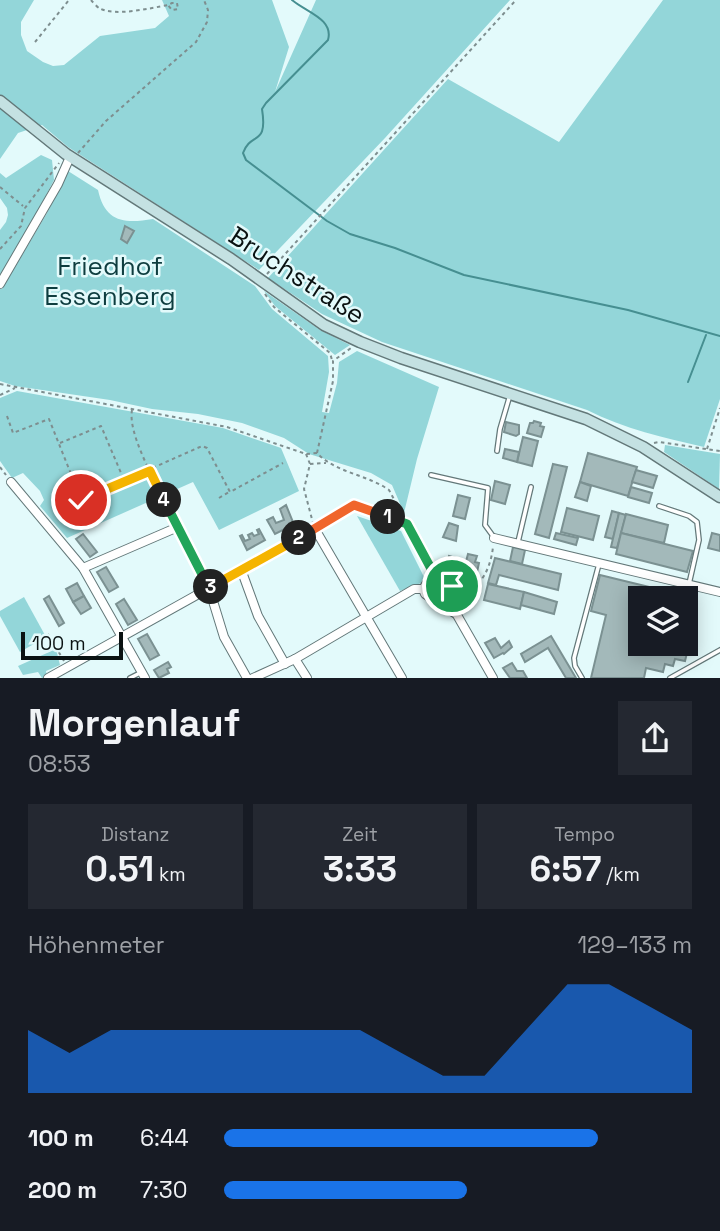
<!DOCTYPE html>
<html lang="de">
<meta charset="utf-8">
<style>
:root{--surface:#171b24;--page:#242831;--text:#f1f3f6;--muted:#9ea1a6;--accent:#1a73e8}
body{margin:0;font-family:"Space Grotesk",sans-serif;background:var(--page);color:var(--text);height:100vh;display:flex;flex-direction:column;font-size:26px;white-space:nowrap}
*{box-sizing:border-box;margin:0}
p{font-size:23px;color:var(--muted)}
.icon{flex:none;width:38px;height:38px;fill:none;stroke:currentColor;stroke-width:2;stroke-linecap:round;stroke-linejoin:round}
.map{position:relative;height:678px;overflow:hidden}
.details{display:flex;flex-direction:column;background:var(--surface);flex:1}
.details>*{flex:none}
.controls{position:absolute;left:628px;top:586px;display:grid;gap:14px}
.controls a{display:grid;place-items:center;width:70px;height:70px;border-radius:0px;background:var(--surface);box-shadow:0 4px 18px #0003;font-size:35px}
.scale{position:absolute;left:21px;bottom:18px;width:102px;box-sizing:border-box;padding-left:7px;border:4px solid #0a1212;border-top:0;font-size:19px;line-height:24px;white-space:nowrap;color:#0a1212;-webkit-text-stroke:5px #e3fafb;paint-order:stroke}
.pin{position:absolute;display:grid;place-items:center;width:60px;height:60px;color:#fff;margin:-30px;border:4px solid #fff;border-radius:50%;box-shadow:0 2px 7px #0007}
.km{position:absolute;width:35px;height:35px;margin:-18px;border-radius:50%;background:#222;color:#fff;font-size:19px;line-height:35px;text-align:center}
.round{display:grid;place-items:center;flex:none;width:74px;height:74px;border-radius:0px;background:var(--page)}
.overview{display:flex;align-items:center;justify-content:space-between;height:119px;padding:0 28px}
h1{font-size:38px;font-weight:700;line-height:52px}
.stats{display:grid;grid-template-columns:repeat(3,1fr);gap:10px;height:119px;padding:7px 28px}
.stats div{display:grid;align-content:center;border-radius:0px;background:var(--page);text-align:center}
.stats b{font-size:35px;font-weight:700}
.stats small{font-size:19px;font-weight:400}
.stats p{font-size:19px}
.chart{height:196px;padding:14px 28px}
.chart p{display:flex;justify-content:space-between}
.chart svg{width:100%;height:126px;margin-top:7px;fill:var(--accent);opacity:.7}
ul{padding:0 28px;list-style:none;font-size:23px}
li{display:grid;grid-template-columns:112px 84px 1fr;align-items:center;height:52px}
li i{height:18px;border-radius:9px;background:var(--accent)}
.map>svg:first-child{display:block}
.green{fill:#93d6d9}
.lines{fill:none;stroke-linecap:round;stroke-linejoin:round}
.stream{stroke:#468f91;stroke-width:2}
.building{fill:#a3b9ba;stroke:#7b9192;stroke-width:2}
.lane-casing{stroke:#637879;stroke-width:6}
.street-casing{stroke:#637879;stroke-width:10}
.secondary-casing{stroke:#637879;stroke-width:13}
.path{stroke:#7e8e8f;stroke-width:2;stroke-dasharray:3.5 3.5;stroke-linecap:butt}
.lane{stroke:#fff;stroke-width:3.5}
.street{stroke:#fff;stroke-width:8}
.secondary{stroke:#c4e1e2;stroke-width:10}
.split-1-casing{stroke:#fff;stroke-width:14}
.split-2-casing{stroke:#fff;stroke-width:14}
.split-3-casing{stroke:#fff;stroke-width:14}
.split-4-casing{stroke:#fff;stroke-width:14}
.split-5-casing{stroke:#fff;stroke-width:14}
.split-1{stroke:#22a559;stroke-width:9}
.split-2{stroke:#f0652b;stroke-width:9}
.split-3{stroke:#f5b400;stroke-width:9}
.split-4{stroke:#22a559;stroke-width:9}
.split-5{stroke:#f5b400;stroke-width:9}
.labels{text-anchor:middle;stroke-width:5;stroke-linejoin:round;paint-order:stroke}
.park-label{font-size:26px;fill:#0e3d3f;stroke:#e3fafb}
.street-label{font-size:26px;fill:#0a1212;stroke:#e3fafb}
</style>
<div class="map">
<svg width="720" height="678" viewBox="0 0 720 678">
<rect width="100%" height="100%" fill="#e3fafb"/>
<!-- green -->
<g class="green">
<polygon points="0,0 34,0 21,22 21,35 27,51 43,62 53,66 64,65 100,36 155,28 169,16 162,0 272,0 289,47 275,92 316,0 510,0 385,138 259,270 68,147 42,125 18,133 0,159"/>
<path d="M663 0H720V399L704 447C664 438 625 429 587 410L382 342 322 314 268 278 448 79 559 142Z"/>
<polygon points="41,155 52,160 54,180 21,243 0,276 0,230 6,222 8,215 7,208 0,198 0,173 6,178"/>
<path d="M68 171 98 190C105 222 124 224 153 219L255 286 272 309 328 356 329 372 322 412 329 413 337 383 339 362 357 351 439 387 417 459 404 513 392 485 371 473 309 454 284 438 242 423 198 414 152 409 110 400 15 386 0 381V289H2L47 213Z"/>
<polygon points="264,291 320,330 350,345 335,355 275,306"/>
<polygon points="17,391 223,428 281,448 299,491 219,530 193,482 67,538 40,506 44,500 40,491 23,473 12,478 0,461 0,398"/>
<polygon points="665,445 720,454 719,489 664,452"/>
<polygon points="357,516 401,531 424,577 421,583 400,591"/>
<polygon points="24,597 46,637 20,652 0,616 0,611"/>
<polygon points="56,649 60,665 46,671 47,677 42,678 38,672 23,675 18,666"/>
</g>
<g class="lines">
<!-- stream -->
<g class="stream">
<path d="M292 0C306 12 334 19 328 40L266 103 262 109C268 147 251 131 243 153L246 160 327 221 350 234 395 248 464 275 628 310 720 336"/>
<polyline points="688,382 706,335"/>
</g>
</g>
<!-- building -->
<g class="building">
<polygon points="125,226 134,231 127,243 121,239"/>
<polygon points="534,421 541,423 540,426 544,427 541,437 527,433 530,423 533,423"/>
<polygon points="506,422 519,425 519,434 516,436 504,432"/>
<polygon points="523,437 538,441 532,466 517,462"/>
<polygon points="505,449 519,452 517,462 503,458"/>
<polygon points="588,453 637,467 628,496 580,482"/>
<polygon points="553,464 567,467 549,538 535,534"/>
<polygon points="636,470 657,476 653,488 632,482"/>
<polygon points="495,481 510,485 505,504 491,500"/>
<polygon points="580,482 591,486 587,501 575,497"/>
<polygon points="631,487 652,493 649,503 628,497"/>
<polygon points="458,495 470,498 465,519 453,516"/>
<polygon points="286,505 293,522 290,524 291,526 275,534 267,520 273,517 276,523 284,520 280,509"/>
<polygon points="567,508 599,516 593,540 561,532"/>
<polygon points="612,511 619,513 613,539 605,537"/>
<polygon points="619,513 626,515 617,548 611,547"/>
<polygon points="626,514 668,525 664,543 621,533"/>
<polygon points="449,523 458,526 456,541 443,537"/>
<polygon points="259,529 265,540 247,550 240,536 242,535 245,541 250,539 248,535 252,533 254,536 259,534 257,530"/>
<polygon points="556,533 578,538 576,545 554,539"/>
<polygon points="621,533 693,551 687,572 616,554"/>
<polygon points="712,533 720,535 720,551 708,548"/>
<polygon points="83,534 97,552 90,557 76,539"/>
<polygon points="513,547 525,550 522,564 510,561"/>
<polygon points="468,554 477,556 475,562 479,563 477,572 464,569"/>
<polygon points="449,556 466,561 464,569 447,565"/>
<polygon points="495,558 561,574 558,590 499,575 496,585 488,583"/>
<polygon points="106,567 118,587 109,592 97,572"/>
<polygon points="600,575 682,595 681,598 640,598 640,644 686,644 686,635 691,636 685,661 675,659 673,666 665,664 663,672 646,668 644,678 591,678 606,615 591,611"/>
<polygon points="77,583 84,596 73,602 66,589"/>
<polygon points="488,584 524,592 520,609 484,600"/>
<polygon points="524,592 557,602 554,614 521,605"/>
<polygon points="49,596 64,623 59,626 44,599"/>
<polygon points="84,596 91,608 81,614 73,602"/>
<polygon points="124,599 137,620 128,625 116,604"/>
<polygon points="147,634 159,655 150,660 138,639"/>
<polygon points="551,636 576,678 566,678 548,648 525,662 521,654"/>
<polygon points="495,638 501,648 509,641 512,647 504,654 503,653 494,658 485,643"/>
<polygon points="168,662 171,667 167,669 169,673 159,678 154,670"/>
<polygon points="512,663 517,671 523,671 527,678 510,678 503,668"/>
</g>
<g class="lines">
<!-- lane casing -->
<g class="lane-casing">
<g id="lane">
<polyline points="497,451 500,429 510,395"/>
<polyline points="431,475 488,488 485,525 493,536"/>
<polyline points="163,498 177,526"/>
<polyline points="659,506 689,516 697,522 699,540 689,584"/>
<polyline points="518,542 531,487"/>
<polyline points="130,678 140,673"/>
<polyline points="582,678 575,666 574,658 599,564"/>
<polyline points="670,678 720,650"/>
</g>
</g>
<!-- street casing -->
<g class="street-casing">
<g id="street">
<polyline points="0,284 58,184 70,157"/>
<polyline points="11,482 83,568 145,678"/>
<polyline points="494,538 720,592"/>
<polyline points="83,568 178,527 209,588 224,637 247,678"/>
<polyline points="242,572 258,616 285,664"/>
<polyline points="456,614 425,594 423,589 428,581 437,580 493,678"/>
<polyline points="295,659 307,678"/>
<polyline points="48,678 315,529 402,678"/>
<polyline points="253,678 295,659 414,589 423,589"/>
</g>
</g>
<!-- secondary casing -->
<g class="secondary-casing">
<polyline id="secondary" points="0,101 66,154 231,259 324,325 360,342 401,358 586,419 643,447 720,497"/>
</g>
<!-- path -->
<g class="path">
<path d="M91 0C91 0 98 8 99 8 114 17 151 8 168 5L172 3H177L178 9 172 10 168 5"/>
<polyline points="35,42 69,0"/>
<polyline points="78,153 106,121 196,42 207,22 208,10 204,0"/>
<polyline points="0,187 23,206"/>
<polyline points="0,249 21,226 25,208 59,163"/>
<polyline points="267,274 516,0"/>
<polyline points="265,294 274,307 330,353 332,360"/>
<path d="M0 384 227 427 306 454 317 453C336 473 366 474 389 490L433 572"/>
<polyline points="0,395 15,388"/>
<path d="M132 410C128 432 151 473 160 493"/>
<polyline points="7,416 13,433 49,419 81,499"/>
<polyline points="60,443 101,426 124,480"/>
<polyline points="654,443 659,442 720,451"/>
<polyline points="707,449 720,408"/>
<polyline points="317,453 333,381 333,361 351,348"/>
<polyline points="306,454 310,464 304,489 313,523"/>
<polyline points="310,464 326,463"/>
<polyline points="0,467 6,475"/>
<polyline points="219,498 229,492"/>
<polyline points="76,502 202,446 207,448 230,492 283,463"/>
<polyline points="320,526 354,504 406,524"/>
<path d="M442 576C449 580 451 587 460 589 481 594 492 563 493 546"/>
<polyline points="48,634 64,661"/>
</g>
<!-- lane -->
<use href="#lane" class="lane"/>
<!-- street -->
<use href="#street" class="street"/>
<!-- secondary -->
<use href="#secondary" class="secondary"/>
</g>
<g class="lines">
<!-- split-1 casing -->
<g class="split-1-casing">
<polyline id="split-1" points="388,517 407,524 435,576 445,576 452,586"/>
</g>
<!-- split-2 casing -->
<g class="split-2-casing">
<polyline id="split-2" points="299,538 354,505 388,517"/>
</g>
<!-- split-3 casing -->
<g class="split-3-casing">
<polyline id="split-3" points="211,587 299,538"/>
</g>
<!-- split-4 casing -->
<g class="split-4-casing">
<polyline id="split-4" points="164,500 209,588 211,587"/>
</g>
<!-- split-5 casing -->
<g class="split-5-casing">
<polyline id="split-5" points="81,500 150,471 164,500"/>
</g>
<!-- split-1 -->
<use href="#split-1" class="split-1"/>
<!-- split-2 -->
<use href="#split-2" class="split-2"/>
<!-- split-3 -->
<use href="#split-3" class="split-3"/>
<!-- split-4 -->
<use href="#split-4" class="split-4"/>
<!-- split-5 -->
<use href="#split-5" class="split-5"/>
</g>
<g class="labels">
<!-- park labels -->
<g class="park-label">
<text x="110" y="275">Friedhof<tspan x="110" dy="30">Essenberg</tspan></text>
</g>
<!-- street labels -->
<g class="street-label">
<text transform="translate(297 275) rotate(33)" y="9">Bruchstraße</text>
</g>
</g>
</svg>
<div class="controls">
<a><svg class="icon" aria-label="layers" viewBox="0 0 24 24"><path d="M12 4l9 5-9 5-9-5zM3 14l9 5 9-5"/></svg></a>
</div>
<div class="scale">100 m</div>
<div class="pin" style="left:452px;top:586px;background:#1e9e55"><svg class="icon" aria-label="arrive" viewBox="0 0 24 24"><path d="M6 21V4h12l-3 4 3 4H6"/></svg></div>
<div class="pin" style="left:81px;top:500px;background:#d93025"><svg class="icon" aria-label="check" viewBox="0 0 24 24"><path d="M5 12l5 5 9-10"/></svg></div>
<b class="km" style="left:388px;top:517px">1</b>
<b class="km" style="left:299px;top:538px">2</b>
<b class="km" style="left:211px;top:587px">3</b>
<b class="km" style="left:164px;top:500px">4</b>
</div>
<section class="details">
<div class="overview"><div><h1>Morgenlauf</h1><p>08:53</p></div><a class="round"><svg class="icon" aria-label="share" viewBox="0 0 24 24"><path d="M12 15V3M7 8l5-5 5 5M5 13v7h14v-7"/></svg></a></div>
<div class="stats">
<div><p>Distanz</p><b>0.51<small> km</small></b></div>
<div><p>Zeit</p><b>3:33</b></div>
<div><p>Tempo</p><b>6:57<small> /km</small></b></div>
</div>
<div class="chart"><p><span>Höhenmeter</span>129–133 m</p>
<svg viewBox="0 0 160 44" preserveAspectRatio="none"><path d="M0 44V22L10 30L20 22L30 22L40 22L50 22L60 22L70 22L80 22L90 30L100 38L110 38L120 22L130 6L140 6L150 14L160 22V44z"/></svg>
</div>
<ul>
<li><b>100 m</b>6:44<i style="width:80%"></i></li>
<li><b>200 m</b>7:30<i style="width:52%"></i></li>
</ul>
</section>
